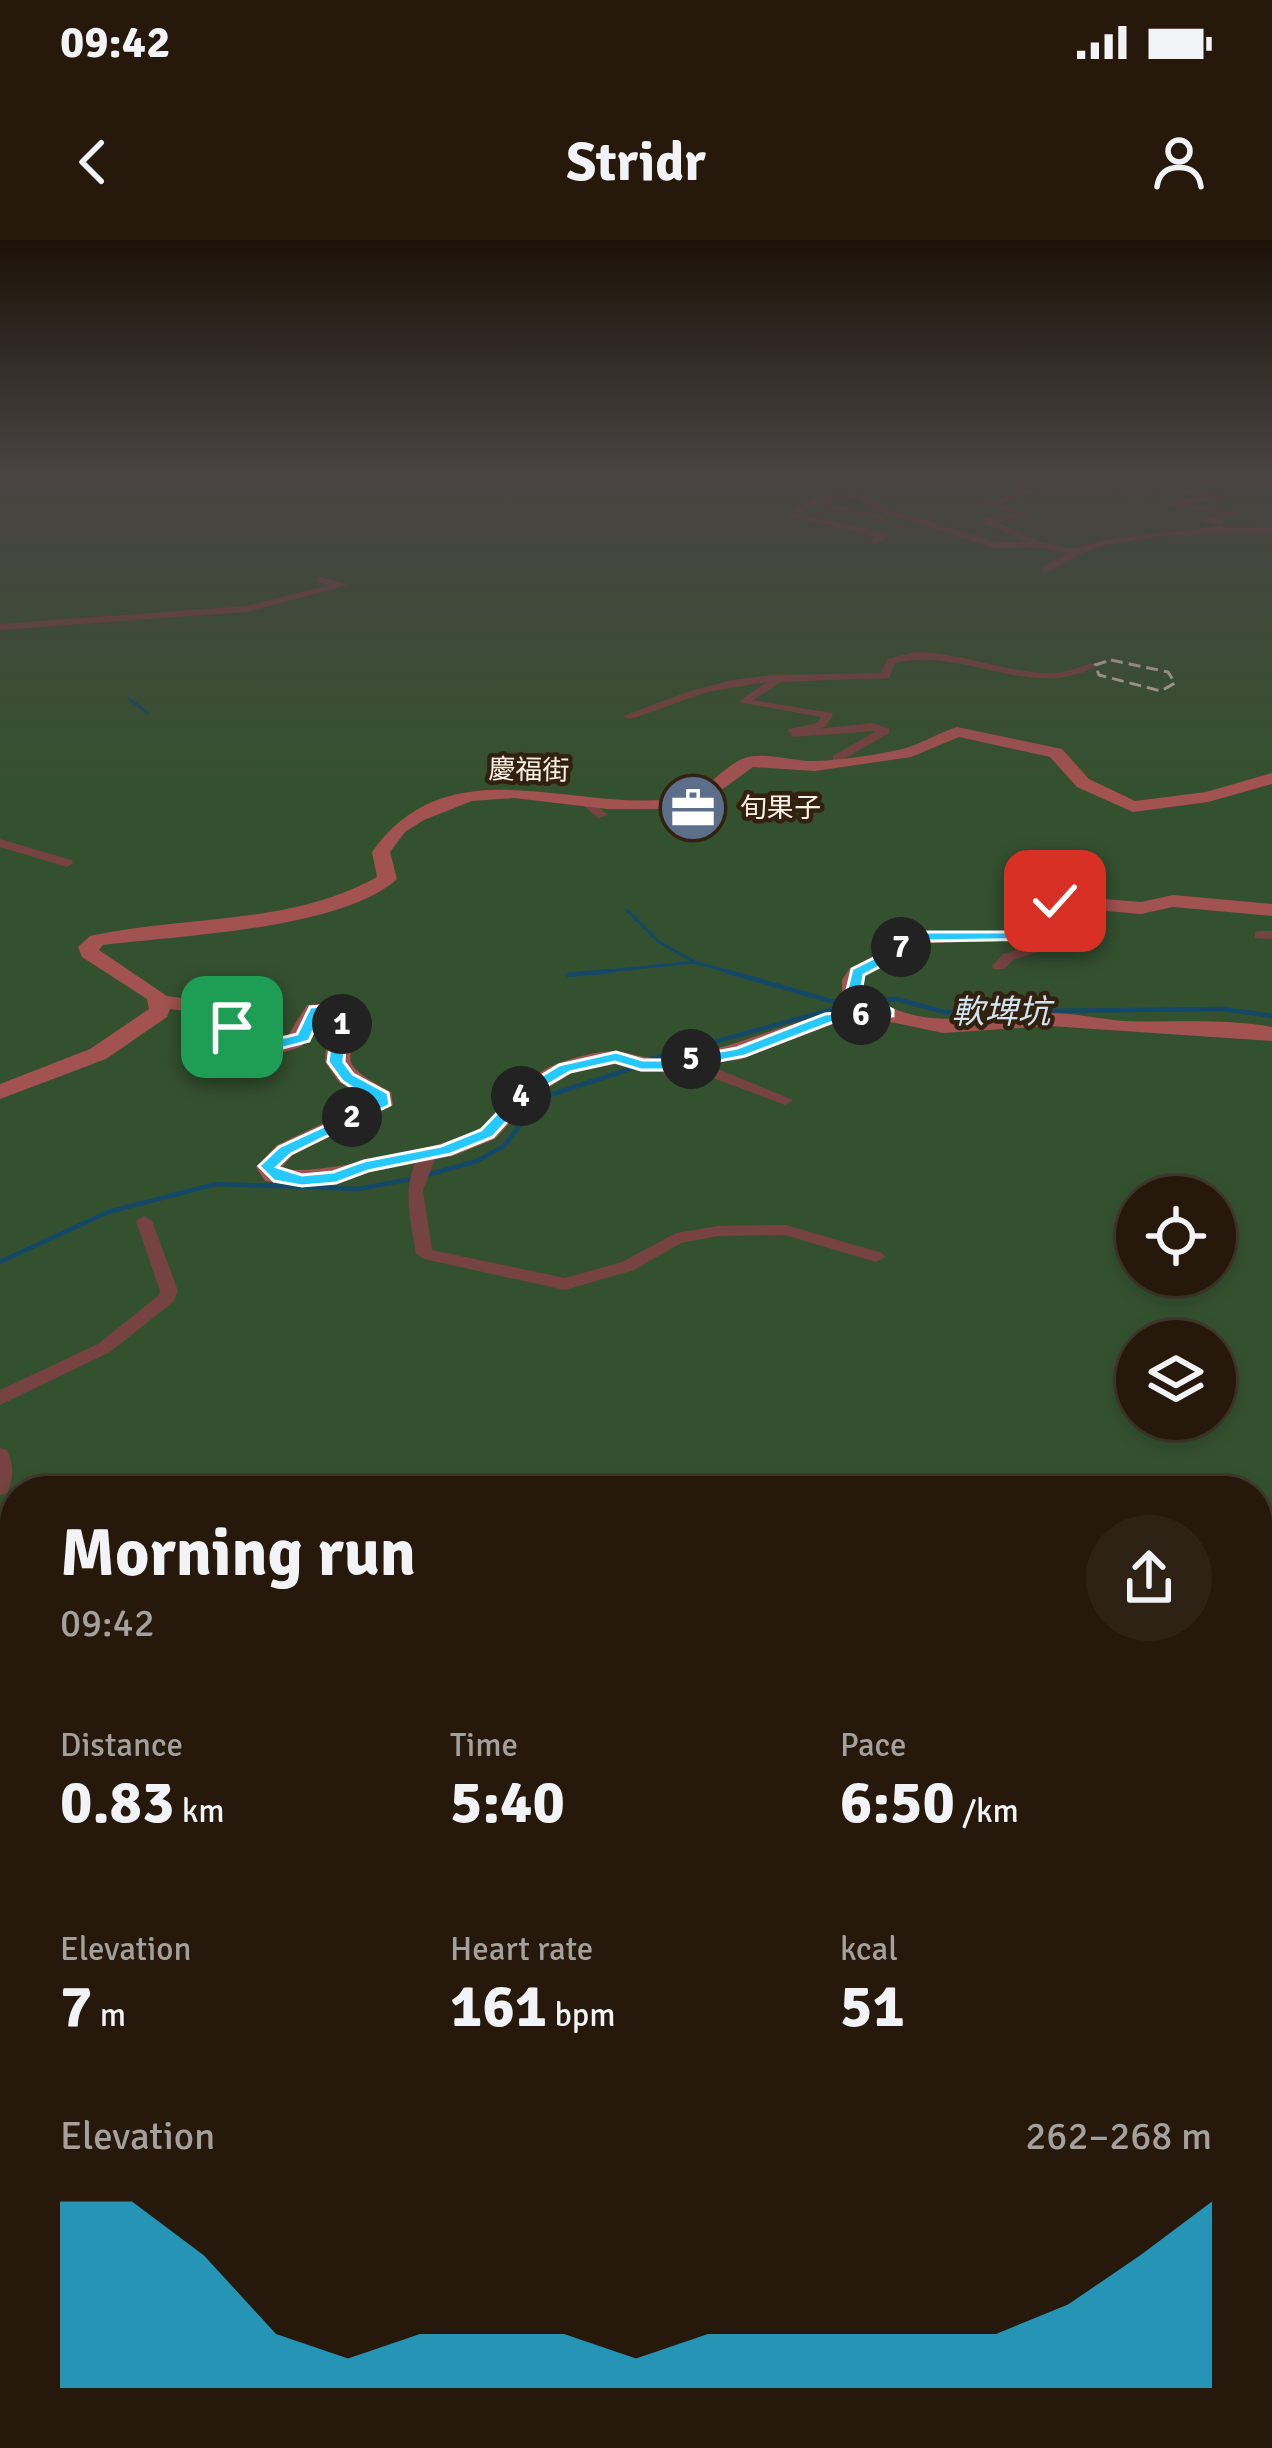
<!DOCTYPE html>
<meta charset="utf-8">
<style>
:root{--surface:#26190b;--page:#2e2214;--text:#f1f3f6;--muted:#a4a09d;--line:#42382c;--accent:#25c9fe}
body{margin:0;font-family:Signika,"Noto Sans TC",sans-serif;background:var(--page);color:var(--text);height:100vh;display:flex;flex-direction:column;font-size:45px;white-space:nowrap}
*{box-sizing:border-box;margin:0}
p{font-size:39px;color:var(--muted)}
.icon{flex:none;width:66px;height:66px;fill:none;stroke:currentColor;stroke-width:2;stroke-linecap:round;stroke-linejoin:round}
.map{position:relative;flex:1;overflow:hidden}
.side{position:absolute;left:0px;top:1236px;width:1272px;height:972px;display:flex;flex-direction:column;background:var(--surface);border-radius:48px 48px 0 0;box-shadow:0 6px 18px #0003,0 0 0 3px var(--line)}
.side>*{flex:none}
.controls{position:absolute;left:1116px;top:936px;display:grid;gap:24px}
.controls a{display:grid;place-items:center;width:120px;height:120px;border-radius:50%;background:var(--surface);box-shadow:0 6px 18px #0003,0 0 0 3px var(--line);font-size:60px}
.pin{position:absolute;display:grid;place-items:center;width:102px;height:102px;color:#fff;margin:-51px;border-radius:24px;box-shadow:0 6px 18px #0006}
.km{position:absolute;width:60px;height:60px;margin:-30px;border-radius:50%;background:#222;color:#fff;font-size:33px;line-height:60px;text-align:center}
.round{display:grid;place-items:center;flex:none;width:126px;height:126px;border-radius:63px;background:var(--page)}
.overview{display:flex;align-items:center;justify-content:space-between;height:204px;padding:0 60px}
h1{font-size:66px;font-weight:700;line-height:90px}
.metrics{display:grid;grid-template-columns:repeat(3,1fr);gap:18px;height:204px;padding:12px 60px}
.metrics div{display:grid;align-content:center}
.metrics b{font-size:60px;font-weight:700}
.metrics small{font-size:33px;font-weight:400}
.metrics p{font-size:33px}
.chart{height:336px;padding:24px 60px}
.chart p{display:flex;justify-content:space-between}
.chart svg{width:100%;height:216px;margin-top:12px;fill:var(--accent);opacity:.7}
.status{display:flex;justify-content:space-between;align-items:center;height:84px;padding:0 60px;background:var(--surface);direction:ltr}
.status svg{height:33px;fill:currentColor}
header{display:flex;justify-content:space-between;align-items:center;height:156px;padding:0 60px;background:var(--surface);font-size:54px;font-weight:700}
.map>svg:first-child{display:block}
.green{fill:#34512f;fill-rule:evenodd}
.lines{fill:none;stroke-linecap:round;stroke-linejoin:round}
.stream-far1{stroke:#134869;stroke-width:3}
.stream{stroke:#134869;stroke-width:4.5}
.street{fill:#764341;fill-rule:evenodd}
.secondary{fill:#a25250;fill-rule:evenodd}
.rail{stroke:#c1b4a7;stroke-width:3;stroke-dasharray:12 6;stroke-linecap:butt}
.route{fill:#25c9fe;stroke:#fff;stroke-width:3}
.labels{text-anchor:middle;stroke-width:9;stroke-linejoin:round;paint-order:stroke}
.far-street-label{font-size:27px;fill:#fcf0e5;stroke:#32210f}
.far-poi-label{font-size:27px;fill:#fcf0e5;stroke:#32210f;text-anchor:start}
.water-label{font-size:33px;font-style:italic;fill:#d2e3f0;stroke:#32210f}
</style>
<div class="status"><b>09:42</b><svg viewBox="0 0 49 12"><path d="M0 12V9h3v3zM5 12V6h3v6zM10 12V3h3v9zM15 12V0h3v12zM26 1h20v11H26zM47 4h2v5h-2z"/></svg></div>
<header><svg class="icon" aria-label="back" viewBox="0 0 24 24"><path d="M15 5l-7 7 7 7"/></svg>Stridr<svg class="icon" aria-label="person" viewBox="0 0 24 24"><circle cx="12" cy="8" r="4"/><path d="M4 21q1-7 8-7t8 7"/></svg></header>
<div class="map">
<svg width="1272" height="2208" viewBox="0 0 1272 2208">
<rect width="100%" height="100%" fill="#32210f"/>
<!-- green -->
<path class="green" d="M0 234H1272V2208H0ZM1137 957H1215V1035H1137ZM1137 1101H1215V1179H1137ZM15 1251H1257V2193H15Z"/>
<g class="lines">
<!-- stream-far1 -->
<g class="stream-far1">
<polyline points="129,459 147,472"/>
<polyline points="627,670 659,702 693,721"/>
<polyline points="579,734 695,722 736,734"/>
</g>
<!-- stream -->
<g class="stream">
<polyline points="726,731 838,763"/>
<polyline points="568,735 609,731"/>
<polyline points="873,761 896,759 944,772 1224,769 1272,776"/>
<polyline points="648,820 856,763"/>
<polyline points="427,935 477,921 504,906 541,858 633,828"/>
<polyline points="0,1022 108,972 216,944 358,949 416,938"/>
</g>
<!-- street -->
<g class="street">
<path d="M1236 234H1253L1184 249 1226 255 1223 260 1188 263 1241 273 1221 279 1225 282 1221 285 1199 281 1224 274 1165 265 1168 260 1204 257 1181 253 1182 249 1137 257 1099 251 1031 253 1000 264 1031 275 996 282 1042 303 1075 309 1103 300 1221 286 1272 288V294C1219 292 1156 294 1104 306 1082 310 1065 324 1045 333L1042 328 1068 313 1034 307 995 308 872 269 857 257 821 262 883 276V280L816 264 800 272V275L887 293V297L876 304 869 302 876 296 792 277 793 269 819 256 859 252 878 265 996 302H1027L983 283V279L1015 274 989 266V262L1030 249 1099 247 1137 253Z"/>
<polygon points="320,337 348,345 246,372 0,390 0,384 246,366 331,345 317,342"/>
<path d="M915 412C964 412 1017 438 1063 432 1072 430 1082 426 1091 423L1096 426C1033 462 963 406 895 423L889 438 781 442 753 460 832 473 833 475 825 487 816 489 873 483 889 489V493L844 519 846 522 840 525 833 520V516L876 491 793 497 788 491 790 489 817 483 821 477 738 462 767 442 707 452 637 477 628 479 623 476 690 451 733 440 772 435 881 433 887 419Z"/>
<polygon points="577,556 585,556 608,575 598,578 577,560"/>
<polygon points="0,599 71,620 73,623 67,627 0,607"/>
<polygon points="1038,679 1061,689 1066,701 1064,704 1013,720 1004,729 994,729 992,726 1003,714 1052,699 1050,694 1031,683"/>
<polygon points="1260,691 1272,691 1272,699 1255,698 1255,692"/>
<polygon points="665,821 670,822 676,830 720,830 793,860 785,865 780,863 713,838 667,838 658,825"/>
<path d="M429 909 437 914 423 950 432 1010 565 1038 622 1022 676 993 718 986 786 985 882 1013 885 1017 876 1022 785 995 718 996 681 1003 634 1030 565 1050 424 1019 416 1014C411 982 397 930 429 909Z"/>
<polygon points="144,976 152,981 178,1051 173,1062 110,1112 0,1165 0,1150 98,1104 159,1055 160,1051 136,981"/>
<path d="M0 1208 7 1210C14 1224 14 1239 7 1253L0 1255Z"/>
</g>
<!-- secondary -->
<path class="secondary" d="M957 487 1062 509 1089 539 1135 561 1206 552 1272 533V544L1208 562 1133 572 1077 547 1050 517 959 497 911 517 815 531 753 527 702 564 674 569H607L514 558 472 561 424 580 405 592 390 612 397 639C343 689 177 696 103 705L99 710 167 756 221 763 259 799 287 797 307 765 333 763 350 770C364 824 323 815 391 852L393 865 293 915 281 928C309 938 445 907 475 891 505 874 519 838 559 823 576 817 605 809 622 812 638 815 650 820 667 818 735 812 794 775 860 769L842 754V740L850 728 919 693 1029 690 1027 667 1055 655 1141 662 1173 655 1272 664V676L1173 667 1141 674 1058 667 1045 673 1051 690 1041 700 930 703 865 736 863 752C926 796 980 773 1050 773 1075 773 1099 779 1124 781 1174 783 1223 778 1272 787V801L1050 786 943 793 881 780 833 784 739 820 702 822 672 832H642L615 824 572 833 533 857 495 899 453 916 370 932 336 944 302 947 265 941 256 927 277 905 371 861 339 842 325 822 329 776H322L302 806C245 829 246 797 209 775 199 770 182 771 170 769L167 777 106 819 0 859V844L90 809 149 769 147 759 82 717 78 707 90 696C185 675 289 686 377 637L372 612C450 503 573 574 680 558 705 554 720 529 742 519 762 510 794 522 815 521 843 520 878 515 906 508 923 503 940 492 957 487Z"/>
<!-- rail -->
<polygon class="rail" points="1111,420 1168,432 1175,443 1161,451 1099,435 1095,425"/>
</g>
<!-- sky -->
<linearGradient id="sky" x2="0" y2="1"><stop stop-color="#1c1208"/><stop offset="0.43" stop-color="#494342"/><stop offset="1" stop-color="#494342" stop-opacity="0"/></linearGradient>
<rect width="1272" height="543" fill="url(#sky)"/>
<!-- route -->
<path class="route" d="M1055 657 1062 661 1042 673 1048 690 1040 699 929 701 864 735 861 753 893 770V776L833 782 745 816 672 830H641L615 822 570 832 531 855 493 897 451 914 368 931 336 943 302 946 274 941 259 926 279 907 374 863 342 841 328 822 334 776 321 775 309 801C270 812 255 818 224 787L238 784C260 802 269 802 297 794L310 767 333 765 347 771 344 822 353 834 388 853 390 865 291 914 277 927 302 935 333 932 364 921 441 906 481 890 520 849 559 825 616 812 643 820H671L737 808 825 774 870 770 846 754 852 729 926 692H1031L1029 668Z"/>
<!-- icons -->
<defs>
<g id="office-disc" transform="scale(3.45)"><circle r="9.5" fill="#5c6f8a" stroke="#32210f"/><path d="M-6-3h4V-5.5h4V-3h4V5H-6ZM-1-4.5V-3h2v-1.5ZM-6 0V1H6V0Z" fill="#fff"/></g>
</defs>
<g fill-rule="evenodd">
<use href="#office-disc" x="693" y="568"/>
</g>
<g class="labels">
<!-- far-street labels -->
<g class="far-street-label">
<text transform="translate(529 530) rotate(1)" y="9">慶福街</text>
</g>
<!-- far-poi labels -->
<g class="far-poi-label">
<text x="740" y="577">旬果子</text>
</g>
<!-- water labels -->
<g class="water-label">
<text x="1001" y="783">軟埤坑</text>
</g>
</g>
</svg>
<div class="controls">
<a><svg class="icon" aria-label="locate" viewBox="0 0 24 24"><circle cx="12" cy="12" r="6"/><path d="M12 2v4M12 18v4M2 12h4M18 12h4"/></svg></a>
<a><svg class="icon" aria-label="layers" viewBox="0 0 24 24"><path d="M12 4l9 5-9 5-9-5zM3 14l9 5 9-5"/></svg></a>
</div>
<div class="pin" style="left:232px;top:787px;background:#1e9e55"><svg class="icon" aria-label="arrive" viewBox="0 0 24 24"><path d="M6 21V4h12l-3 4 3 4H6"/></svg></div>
<div class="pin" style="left:1055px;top:661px;background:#d93025"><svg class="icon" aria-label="check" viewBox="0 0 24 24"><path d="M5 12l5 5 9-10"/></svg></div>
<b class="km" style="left:342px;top:784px">1</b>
<b class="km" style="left:352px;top:877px">2</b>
<b class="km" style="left:521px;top:856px">4</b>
<b class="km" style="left:691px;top:819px">5</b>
<b class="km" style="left:861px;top:775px">6</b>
<b class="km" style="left:901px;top:707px">7</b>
<section class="side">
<div class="overview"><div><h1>Morning run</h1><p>09:42</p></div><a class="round"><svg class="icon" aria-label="share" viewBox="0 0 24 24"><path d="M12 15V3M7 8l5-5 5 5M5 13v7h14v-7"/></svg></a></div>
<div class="metrics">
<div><p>Distance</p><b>0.83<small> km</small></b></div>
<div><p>Time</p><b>5:40</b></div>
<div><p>Pace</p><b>6:50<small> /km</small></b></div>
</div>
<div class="metrics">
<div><p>Elevation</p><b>7<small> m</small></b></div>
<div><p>Heart rate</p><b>161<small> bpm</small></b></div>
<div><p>kcal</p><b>51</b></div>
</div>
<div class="chart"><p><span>Elevation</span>262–268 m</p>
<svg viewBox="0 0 160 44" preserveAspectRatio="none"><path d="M0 44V6L10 6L20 17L30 33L40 38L50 33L60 33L70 33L80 38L90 33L100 33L110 33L120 33L130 33L140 27L150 17L160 6V44z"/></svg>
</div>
</section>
</div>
